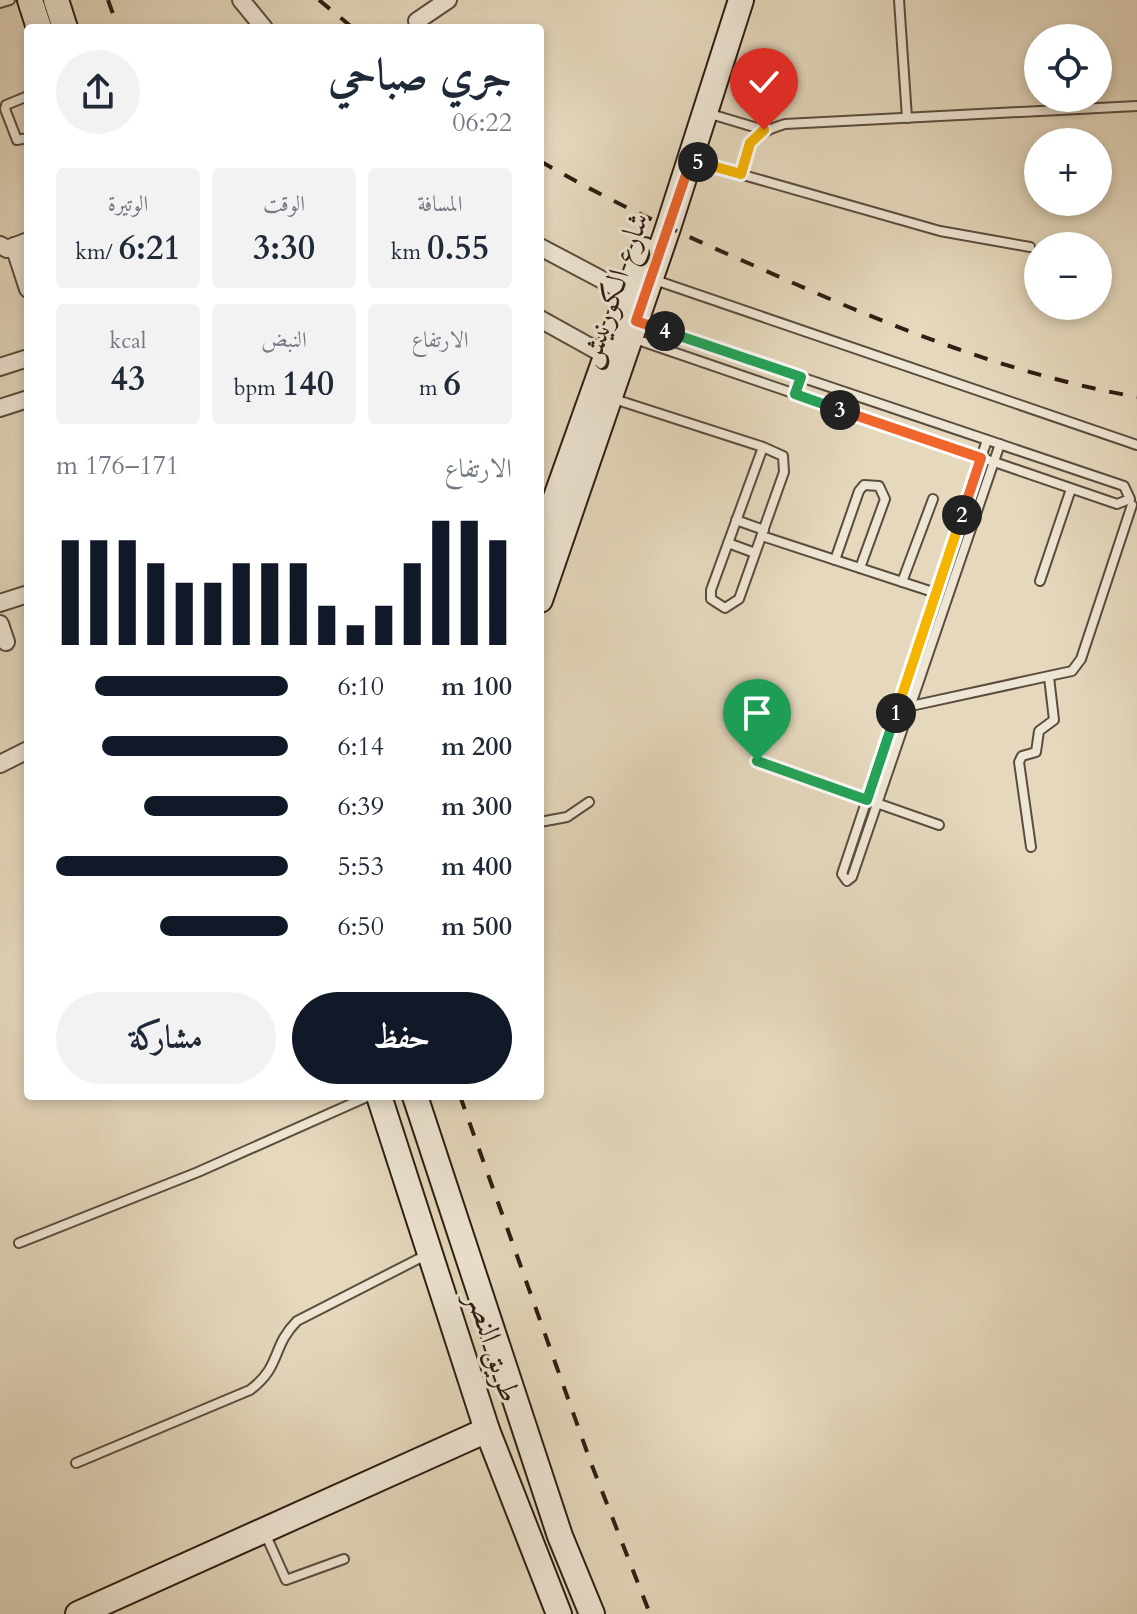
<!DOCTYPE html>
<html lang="ar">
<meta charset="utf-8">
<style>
:root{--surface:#fff;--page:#f2f2f3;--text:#1f2937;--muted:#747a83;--accent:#111827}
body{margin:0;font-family:Cardo,Amiri,serif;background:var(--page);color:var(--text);direction:rtl;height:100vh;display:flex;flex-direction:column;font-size:30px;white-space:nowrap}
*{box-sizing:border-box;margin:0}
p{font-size:26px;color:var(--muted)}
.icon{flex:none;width:44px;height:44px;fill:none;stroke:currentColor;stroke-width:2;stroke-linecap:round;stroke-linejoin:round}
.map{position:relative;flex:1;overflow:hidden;direction:ltr}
.details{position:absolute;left:24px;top:24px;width:520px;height:1076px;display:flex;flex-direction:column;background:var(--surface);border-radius:8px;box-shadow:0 4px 12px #0003;direction:rtl}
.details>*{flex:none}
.buttons{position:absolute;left:1024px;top:24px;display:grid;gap:16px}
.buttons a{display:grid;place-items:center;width:88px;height:88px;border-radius:50%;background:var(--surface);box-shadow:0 4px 12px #0003;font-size:40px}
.pin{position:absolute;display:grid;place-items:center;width:68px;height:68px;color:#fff;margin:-82px -34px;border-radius:50% 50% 50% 0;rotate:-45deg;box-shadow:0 0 8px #0007}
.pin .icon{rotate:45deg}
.km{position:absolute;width:40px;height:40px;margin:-20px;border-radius:50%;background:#222;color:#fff;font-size:22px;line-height:40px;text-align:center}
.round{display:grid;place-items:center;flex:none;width:84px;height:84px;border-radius:42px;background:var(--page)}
.overview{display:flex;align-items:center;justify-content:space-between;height:136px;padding:0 32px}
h1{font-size:44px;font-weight:800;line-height:60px}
.metrics{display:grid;grid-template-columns:repeat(3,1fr);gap:12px;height:136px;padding:8px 32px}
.metrics div{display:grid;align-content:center;border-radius:8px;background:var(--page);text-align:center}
.metrics b{font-size:34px;font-weight:800}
.metrics small{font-size:22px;font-weight:400}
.metrics p{font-size:22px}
.chart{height:224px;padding:16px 32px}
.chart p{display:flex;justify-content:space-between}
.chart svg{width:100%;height:144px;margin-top:8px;stroke:var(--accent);stroke-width:6}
.primary-button{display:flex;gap:16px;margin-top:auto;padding:16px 32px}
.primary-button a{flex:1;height:92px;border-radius:48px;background:var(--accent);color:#fff;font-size:32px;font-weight:800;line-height:92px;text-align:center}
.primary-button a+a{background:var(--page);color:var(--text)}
ul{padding:0 32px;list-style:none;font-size:26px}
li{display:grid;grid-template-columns:128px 96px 1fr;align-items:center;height:60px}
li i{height:20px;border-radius:10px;background:var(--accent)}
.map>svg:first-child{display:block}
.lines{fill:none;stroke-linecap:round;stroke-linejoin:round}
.lane-casing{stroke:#5b4c3d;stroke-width:12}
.street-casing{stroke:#5b4c3d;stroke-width:20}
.secondary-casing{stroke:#2d1d12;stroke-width:28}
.lane{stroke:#eee6d4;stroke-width:8}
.street{stroke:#eee6d4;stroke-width:16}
.secondary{stroke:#eee6d4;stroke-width:24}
.rail{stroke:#2d1d12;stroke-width:4;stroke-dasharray:14 14;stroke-linecap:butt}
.split-1-casing{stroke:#fff;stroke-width:16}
.split-2-casing{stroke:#fff;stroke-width:16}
.split-3-casing{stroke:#fff;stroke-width:16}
.split-4-casing{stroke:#fff;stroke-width:16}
.split-5-casing{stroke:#fff;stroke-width:16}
.split-6-casing{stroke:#fff;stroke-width:16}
.split-1{stroke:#22a559;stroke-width:10}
.split-2{stroke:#f5b400;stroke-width:10}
.split-3{stroke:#f0652b;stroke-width:10}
.split-4{stroke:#22a559;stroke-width:10}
.split-5{stroke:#f0652b;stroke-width:10}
.split-6{stroke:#f5b400;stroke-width:10}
.labels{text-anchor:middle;stroke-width:6;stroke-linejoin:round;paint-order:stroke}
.street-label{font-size:30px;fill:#2d1d12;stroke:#eee6d4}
</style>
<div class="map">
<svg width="1137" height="1614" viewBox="0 0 1137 1614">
<rect width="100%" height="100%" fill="#e5d8bd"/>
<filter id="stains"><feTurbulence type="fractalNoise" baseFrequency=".0025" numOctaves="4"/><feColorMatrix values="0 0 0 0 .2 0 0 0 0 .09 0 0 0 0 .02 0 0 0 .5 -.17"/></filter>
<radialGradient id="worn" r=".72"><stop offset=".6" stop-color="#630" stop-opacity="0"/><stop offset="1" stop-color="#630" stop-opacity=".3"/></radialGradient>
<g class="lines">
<!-- lane casing -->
<g class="lane-casing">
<g id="lane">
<polyline points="899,0 907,118"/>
<polyline points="0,3 10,0"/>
<polyline points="28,96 6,105 5,109 17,140 28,138"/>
<polyline points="707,113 764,130"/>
<polyline points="694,161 940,231 1030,247"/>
<path d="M741 174C750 142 751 134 785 124L1137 106"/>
<polyline points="652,279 1137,445"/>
<polyline points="635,339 1117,504 1130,499 1124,486 637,322"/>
<polyline points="614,399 763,447 783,456 784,472 739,599 725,608 711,599 711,590 763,447"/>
<polyline points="987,440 842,874 847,881 852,877 1000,444"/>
<polyline points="736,520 764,530"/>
<polyline points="762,536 936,593"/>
<polyline points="728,543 755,553"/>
<polyline points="835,560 859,491 864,485 879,486 885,499 860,568"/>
<polyline points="1040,581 1071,489"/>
<polyline points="902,582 933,499"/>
<polyline points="911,706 1072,671 1081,659 1132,505"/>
<polyline points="757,761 939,825"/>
<polyline points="540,822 567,817 589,802"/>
<polyline points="1031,847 1019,762 1022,756 1036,752 1039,731 1054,720 1049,677"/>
<polyline points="19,1243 198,1172 369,1096"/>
<path d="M76 1463 250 1390C282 1366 271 1347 297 1321L426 1255"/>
<polyline points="264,1531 286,1580 344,1559"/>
</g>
</g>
<!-- street casing -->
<g class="street-casing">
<g id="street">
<polyline points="241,0 264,28"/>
<polyline points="417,21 448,0"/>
<polyline points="0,245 7,249 28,241"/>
<polyline points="14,246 28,289"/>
<polyline points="540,247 627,293"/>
<polyline points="540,319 612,359"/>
<polyline points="0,367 28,358"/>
<polyline points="0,408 28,399"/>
<polyline points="0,603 28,594"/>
<polyline points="0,624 6,642"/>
<polyline points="0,764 28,750"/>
</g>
</g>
<!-- secondary casing -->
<g class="secondary-casing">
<g id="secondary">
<polyline points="30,0 39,28"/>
<polyline points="56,0 65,28"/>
<polyline points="540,542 644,250"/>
<polyline points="540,600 668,228 741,0"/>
<polyline points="379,1096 487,1430 559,1614"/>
<polyline points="415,1096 560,1536 592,1614"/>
<polyline points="78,1614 487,1430"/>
</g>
</g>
<!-- lane -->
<use href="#lane" class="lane"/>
<!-- street -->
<use href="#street" class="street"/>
<!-- secondary -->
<use href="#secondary" class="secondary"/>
<!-- rail -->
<g class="rail">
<polyline points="108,0 118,28"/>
<polyline points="319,0 353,28"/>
<path d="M540 161C612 203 688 237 764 270 884 324 1007 374 1137 397"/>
<polyline points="460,1096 591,1463 650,1614"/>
</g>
</g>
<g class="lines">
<!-- split-1 casing -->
<g class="split-1-casing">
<polyline id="split-1" points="757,761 867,800 896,713"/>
</g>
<!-- split-2 casing -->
<g class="split-2-casing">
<polyline id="split-2" points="896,713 962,515"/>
</g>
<!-- split-3 casing -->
<g class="split-3-casing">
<polyline id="split-3" points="840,410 981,458 962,515"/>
</g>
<!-- split-4 casing -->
<g class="split-4-casing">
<polyline id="split-4" points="665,331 801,377 795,394 840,410"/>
</g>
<!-- split-5 casing -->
<g class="split-5-casing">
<polyline id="split-5" points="665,331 636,321 691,160 698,162"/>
</g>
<!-- split-6 casing -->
<g class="split-6-casing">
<polyline id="split-6" points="698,162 741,174 750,143 764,130"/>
</g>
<!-- split-1 -->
<use href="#split-1" class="split-1"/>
<!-- split-2 -->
<use href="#split-2" class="split-2"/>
<!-- split-3 -->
<use href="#split-3" class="split-3"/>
<!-- split-4 -->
<use href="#split-4" class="split-4"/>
<!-- split-5 -->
<use href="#split-5" class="split-5"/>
<!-- split-6 -->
<use href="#split-6" class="split-6"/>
</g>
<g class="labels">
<!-- street labels -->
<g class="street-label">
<text transform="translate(613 290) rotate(-71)" y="10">شارع الكورنيش</text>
<text transform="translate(494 1347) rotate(72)" y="10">طريق النصر</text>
</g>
</g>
<rect width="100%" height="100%" filter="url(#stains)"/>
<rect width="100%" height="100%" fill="url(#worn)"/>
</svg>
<div class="buttons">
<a><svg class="icon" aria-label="locate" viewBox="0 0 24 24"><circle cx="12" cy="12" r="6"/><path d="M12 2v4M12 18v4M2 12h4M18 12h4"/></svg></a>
<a>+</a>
<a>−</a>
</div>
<div class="pin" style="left:757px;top:761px;background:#1e9e55"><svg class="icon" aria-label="arrive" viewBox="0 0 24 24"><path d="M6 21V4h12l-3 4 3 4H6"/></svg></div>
<div class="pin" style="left:764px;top:130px;background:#d93025"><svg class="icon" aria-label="check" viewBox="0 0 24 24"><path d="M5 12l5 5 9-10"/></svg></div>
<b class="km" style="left:896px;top:713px">1</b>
<b class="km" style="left:962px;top:515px">2</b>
<b class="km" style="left:840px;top:410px">3</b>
<b class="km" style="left:665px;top:331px">4</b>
<b class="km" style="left:698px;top:162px">5</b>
<section class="details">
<div class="overview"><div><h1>جري صباحي</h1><p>06:22</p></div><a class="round"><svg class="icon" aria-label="share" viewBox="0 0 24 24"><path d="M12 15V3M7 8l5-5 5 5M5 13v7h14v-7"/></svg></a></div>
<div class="metrics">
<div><p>المسافة</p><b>0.55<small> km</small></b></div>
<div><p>الوقت</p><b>3:30</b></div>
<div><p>الوتيرة</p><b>6:21<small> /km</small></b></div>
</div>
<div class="metrics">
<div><p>الارتفاع</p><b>6<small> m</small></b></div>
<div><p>النبض</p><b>140<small> bpm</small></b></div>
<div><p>kcal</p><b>43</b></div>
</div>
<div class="chart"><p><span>الارتفاع</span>171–176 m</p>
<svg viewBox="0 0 160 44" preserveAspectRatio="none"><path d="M5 44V12M15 44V12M25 44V12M35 44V19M45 44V25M55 44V25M65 44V19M75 44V19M85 44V19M95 44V32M105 44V38M115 44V32M125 44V19M135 44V6M145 44V6M155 44V12"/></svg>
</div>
<ul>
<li><b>100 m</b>6:10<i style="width:83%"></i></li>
<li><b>200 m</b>6:14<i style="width:80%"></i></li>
<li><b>300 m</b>6:39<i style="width:62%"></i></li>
<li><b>400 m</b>5:53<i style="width:100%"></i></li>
<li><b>500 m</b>6:50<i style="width:55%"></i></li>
</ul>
<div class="primary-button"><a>حفظ</a><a>مشاركة</a></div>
</section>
</div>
